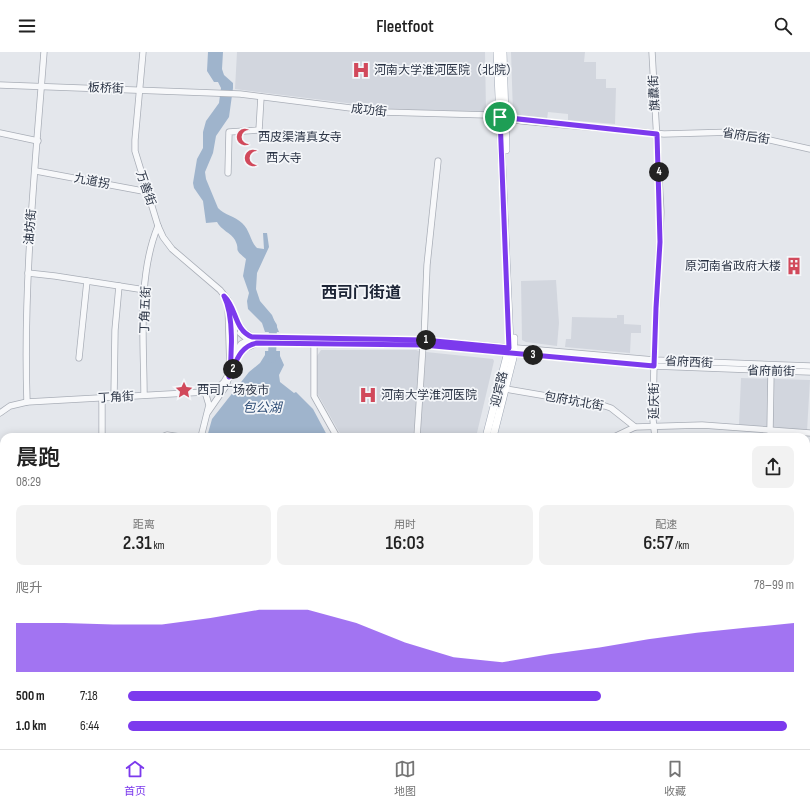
<!DOCTYPE html>
<html lang="zh">
<meta charset="utf-8">
<style>
:root{--surface:#fff;--page:#f2f2f2;--text:#222;--muted:#767676;--line:#e0e0e0;--accent:#7c3aed}
body{margin:0;font-family:"Sofia Sans Condensed","Noto Sans SC",sans-serif;background:var(--page);color:var(--text);height:100vh;display:flex;flex-direction:column;font-size:15px;white-space:nowrap}
*{box-sizing:border-box;margin:0}
p{font-size:13px;color:var(--muted)}
.icon{flex:none;width:22px;height:22px;fill:none;stroke:currentColor;stroke-width:2;stroke-linecap:round;stroke-linejoin:round}
.map{position:relative;flex:1;overflow:hidden}
.panel{position:absolute;left:0px;top:381px;width:810px;height:316px;display:flex;flex-direction:column;background:var(--surface);border-radius:12px 12px 0 0;box-shadow:0 2px 10px #0003}
.panel>*{flex:none}
.pin{position:absolute;display:grid;place-items:center;width:34px;height:34px;color:#fff;margin:-17px;border:2px solid #fff;border-radius:50%;box-shadow:0 1px 4px #0007}
.km{position:absolute;width:20px;height:20px;margin:-10px;border-radius:50%;background:#222;color:#fff;font-size:11px;line-height:20px;text-align:center}
.round{display:grid;place-items:center;flex:none;width:42px;height:42px;border-radius:8px;background:var(--page)}
.summary{display:flex;align-items:center;justify-content:space-between;height:68px;padding:0 16px}
h1{font-size:22px;font-weight:600;line-height:30px}
.stats{display:grid;grid-template-columns:repeat(3,1fr);gap:6px;height:68px;padding:4px 16px}
.stats div{display:grid;align-content:center;border-radius:8px;background:var(--page);text-align:center}
.stats b{font-size:20px;font-weight:600}
.stats small{font-size:11px;font-weight:400}
.stats p{font-size:11px}
.chart{height:112px;padding:8px 16px}
.chart p{display:flex;justify-content:space-between}
.chart svg{width:100%;height:72px;margin-top:4px;fill:var(--accent);opacity:.7}
ul{padding:0 16px;list-style:none;font-size:13px}
li{display:grid;grid-template-columns:64px 48px 1fr;align-items:center;height:30px}
li i{height:10px;border-radius:5px;background:var(--accent)}
header{display:flex;justify-content:space-between;align-items:center;height:52px;padding:0 16px;background:var(--surface);font-size:18px;font-weight:600}
.tab-bar{display:flex;justify-content:space-around;align-items:center;height:56px;border-top:1px solid var(--line);background:var(--surface);font-size:11px;color:var(--muted)}
.tab-bar a{display:grid;justify-items:center;gap:2px}
.tab-bar .current{color:var(--accent)}
.map>svg:first-child{display:block}
.built{fill:#d2d6de}
.green{fill:#c9d6c5}
.water{fill:#9fb4cc}
.lines{fill:none;stroke-linecap:round;stroke-linejoin:round}
.river{stroke:#9fb4cc;stroke-width:8}
.minor-casing{stroke:#a9aeb7;stroke-width:7}
.major-casing{stroke:#a3abb8;stroke-width:8}
.minor{stroke:#f7f8fa;stroke-width:5.5}
.major{stroke:#fff;stroke-width:7}
.route-casing{stroke:#fff;stroke-width:8}
.route{stroke:#7c3aed;stroke-width:5}
.labels{text-anchor:middle;stroke-width:3.5;stroke-linejoin:round;paint-order:stroke}
.poi-label{font-size:12px;fill:#2b3445;stroke:#f4f6f9;text-anchor:start}
.street-label{font-size:12px;fill:#2b3445;stroke:#f4f6f9}
.water-label{font-size:13px;font-style:italic;fill:#34527a;stroke:#f4f6f9}
.district-label{font-size:16px;font-weight:bold;fill:#1d2536;stroke:#f4f6f9}
</style>
<header><svg class="icon" aria-label="menu" viewBox="0 0 24 24"><path d="M4 6h16M4 12h16M4 18h16"/></svg>Fleetfoot<svg class="icon" aria-label="search" viewBox="0 0 24 24"><circle cx="10" cy="10" r="6"/><path d="M15 15l6 6"/></svg></header>
<div class="map">
<svg width="810" height="697" viewBox="0 0 810 697">
<rect width="100%" height="100%" fill="#e4e7ec"/>
<!-- built -->
<g class="built">
<polygon points="237,0 485,0 486,60 363,56 363,53 235,37"/>
<polygon points="511,0 585,0 584,10 596,10 596,27 606,27 606,36 616,36 615,72 568,68 568,62 548,60 547,67 516,65 513,62"/>
<polygon points="556,228 559,271 557,294 526,290 522,288 521,229"/>
<polygon points="617,263 624,263 624,272 641,273 641,281 631,281 630,301 565,295 566,287 571,287 572,265 617,266"/>
<polygon points="321,298 416,298 421,300 415,385 342,385 317,341 317,304"/>
<polygon points="426,300 493,307 494,309 476,385 420,385"/>
<polygon points="741,326 810,328 807,379 739,373"/>
<polygon points="3,535 4,535 4,594 0,593 0,566"/>
</g>
<!-- green -->
<rect class="green" x="621" y="693" width="106" height="4"/>
<!-- water -->
<g class="water">
<path d="M208 0H223L222 17 224 23 233 31V36L229 65 216 84 213 101 205 120 206 127 218 156C224 163 235 164 242 171 250 178 250 189 257 196L264 197 263 181H267L269 195 257 221 256 237 260 249 272 263 279 280H265L262 271 248 257 247 249 249 241 243 224 246 207C232 195 241 200 235 188 231 181 221 178 217 170L206 171 203 149 194 136 193 131 197 107 203 96V80L206 69 219 51 221 36 218 30H214L207 19Z"/>
<polygon points="265,299 280,299 280,304 284,313 279,323 280,330 294,341 296,340 313,357 328,385 207,385 212,367 249,320 260,311 265,303"/>
<polygon points="417,693 551,693 550,697 416,697"/>
</g>
<g class="lines">
<!-- river -->
<polyline class="river" points="270,270 273,274 272,307"/>
<!-- minor casing -->
<g class="minor-casing">
<g id="minor">
<polyline points="652,0 661,160 654,309 653,368 655,385"/>
<polyline points="0,33 240,42 382,60 488,63 522,69 664,82 734,80 810,97"/>
<polyline points="0,81 38,89"/>
<polyline points="36,119 148,140"/>
<polyline points="228,121 229,80 259,78 261,45"/>
<polyline points="28,221 55,224 145,238"/>
<polyline points="228,254 230,319"/>
<polyline points="237,269 243,279 252,285 424,288 654,308 810,314"/>
<polyline points="240,281 253,292"/>
<polyline points="424,288 427,213 438,109"/>
<polyline points="314,289 314,344 337,385"/>
<polyline points="236,300 241,292 250,287"/>
<polyline points="79,306 87,229"/>
<polyline points="237,307 244,297 257,291 423,293 654,314 810,320"/>
<polyline points="506,337 605,354 611,356 635,375 702,373 810,381"/>
<path d="M144 343C144 290 137 224 158 174"/>
<polyline points="114,345 115,278 119,234"/>
<polyline points="102,346 102,385"/>
<path d="M27 350C23 233 35 116 44 0"/>
<polyline points="208,360 226,334 228,328"/>
<polyline points="0,361 10,354 27,350 205,340 220,334 224,330 235,311 234,263 228,248 220,238 172,197 163,185 158,174 135,99 135,88 143,0"/>
<polyline points="770,379 771,319"/>
<polyline points="162,385 167,383 181,385"/>
<polyline points="201,385 209,353 205,340"/>
<polyline points="417,385 423,293"/>
<polyline points="614,385 635,375"/>
<polyline points="0,470 4,470"/>
<polyline points="0,474 4,475"/>
<polyline points="806,537 810,538"/>
<polyline points="806,622 810,623"/>
<polyline points="340,693 343,697"/>
<polyline points="78,697 78,693"/>
<polyline points="256,697 257,693"/>
<polyline points="280,697 281,693"/>
<polyline points="562,697 562,693"/>
<polyline points="617,697 617,693"/>
<polyline points="771,697 772,693"/>
</g>
</g>
<!-- major casing -->
<g class="major-casing">
<g id="major">
<polyline points="503,0 506,98"/>
<polyline points="486,385 510,292 497,0"/>
<polyline points="493,385 513,306 514,286"/>
<polyline points="399,697 400,693"/>
<polyline points="408,697 409,693"/>
</g>
</g>
<!-- minor -->
<use href="#minor" class="minor"/>
<!-- major -->
<use href="#major" class="major"/>
</g>
<g class="lines">
<!-- route casing -->
<g class="route-casing">
<path id="route" d="M500 65 657 82 660 190 656 256 654 314 423 293 257 291C239 294 236 311 229 325 232 303 234 264 224 244 237 256 234 278 252 285L424 288 509 296Z"/>
</g>
<!-- route -->
<use href="#route" class="route"/>
</g>
<!-- icons -->
<defs>
<g id="hospital-bare" transform="scale(1.38)"><path d="M-5-5h3v3.5h4V-5h3V5h-3V1.5h-4V5h-3Z" fill="#d1495b" stroke="#f4f6f9" stroke-width="2.5" paint-order="stroke"/></g>
<g id="mosque-bare" transform="scale(1.38)"><path d="M3.5-4.9A6 6 0 1 0 3.5 4.9A5 5 0 1 1 3.5-4.9Z" fill="#d1495b" stroke="#f4f6f9" stroke-width="2.5" paint-order="stroke"/></g>
<g id="building-bare" transform="scale(1.38)"><path d="M-4-6H4V6H1V3H-1V6H-4ZM-2.5-4.3h1.7v1.8h-1.7ZM.8-4.3h1.7v1.8H.8ZM-2.5-1h1.7V.8h-1.7ZM.8-1h1.7V.8H.8Z" fill="#d1495b" stroke="#f4f6f9" stroke-width="2.5" paint-order="stroke"/></g>
<g id="sight-bare" transform="scale(1.38)"><path d="M0-6L1.8-2.2L6-1.7L2.9 1.2L3.7 5.4L0 3.3L-3.7 5.4L-2.9 1.2L-6-1.7L-1.8-2.2Z" fill="#d1495b" stroke="#f4f6f9" stroke-width="2.5" paint-order="stroke"/></g>
</defs>
<g fill-rule="evenodd">
<use href="#hospital-bare" x="361" y="18"/>
<use href="#mosque-bare" x="245" y="85"/>
<use href="#mosque-bare" x="253" y="106"/>
<use href="#building-bare" x="794" y="214"/>
<use href="#sight-bare" x="184" y="338"/>
<use href="#hospital-bare" x="368" y="343"/>
</g>
<g class="labels">
<!-- poi labels -->
<g class="poi-label">
<text x="374" y="22">河南大学淮河医院（北院）</text>
<text x="258" y="89">西皮渠清真女寺</text>
<text x="266" y="110">西大寺</text>
<text x="781" y="218" text-anchor="end">原河南省政府大楼</text>
<text x="197" y="342">西司广场夜市</text>
<text x="381" y="347">河南大学淮河医院</text>
</g>
<!-- street labels -->
<g class="street-label">
<text transform="translate(106 36) rotate(2)" y="4">板桥街</text>
<text transform="translate(654 41) rotate(-93)" y="4">旗纛街</text>
<text transform="translate(369 58) rotate(6)" y="4">成功街</text>
<text transform="translate(746 84) rotate(9)" y="4">省府后街</text>
<text transform="translate(92 129) rotate(11)" y="4">九道拐</text>
<text transform="translate(146 136) rotate(71)" y="4">万善街</text>
<text transform="translate(30 175) rotate(-85)" y="4">油坊街</text>
<text transform="translate(145 258) rotate(-88)" y="4">丁角五街</text>
<text transform="translate(689 310) rotate(3)" y="4">省府西街</text>
<text transform="translate(771 319) rotate(1)" y="4">省府前街</text>
<text transform="translate(499 337) rotate(-76)" y="4">迎宾路</text>
<text transform="translate(116 345) rotate(-3)" y="4">丁角街</text>
<text transform="translate(574 349) rotate(10)" y="4">包府坑北街</text>
<text transform="translate(654 349) rotate(-90)" y="4">延庆街</text>
</g>
<!-- water labels -->
<g class="water-label">
<text x="262" y="360">包公湖</text>
</g>
<!-- district labels -->
<g class="district-label">
<text x="361" y="246">西司门街道</text>
</g>
</g>
</svg>
<div class="pin" style="left:500px;top:65px;background:#1e9e55"><svg class="icon" aria-label="arrive" viewBox="0 0 24 24"><path d="M6 21V4h12l-3 4 3 4H6"/></svg></div>
<b class="km" style="left:426px;top:288px">1</b>
<b class="km" style="left:233px;top:317px">2</b>
<b class="km" style="left:533px;top:303px">3</b>
<b class="km" style="left:659px;top:120px">4</b>
<section class="panel">
<div class="summary"><div><h1>晨跑</h1><p>08:29</p></div><a class="round"><svg class="icon" aria-label="share" viewBox="0 0 24 24"><path d="M12 15V3M7 8l5-5 5 5M5 13v7h14v-7"/></svg></a></div>
<div class="stats">
<div><p>距离</p><b>2.31<small> km</small></b></div>
<div><p>用时</p><b>16:03</b></div>
<div><p>配速</p><b>6:57<small> /km</small></b></div>
</div>
<div class="chart"><p><span>爬升</span>78–99 m</p>
<svg viewBox="0 0 160 44" preserveAspectRatio="none"><path d="M0 44V14L10 14L20 15L30 15L40 11L50 6L60 6L70 14L80 26L90 35L100 38L110 33L120 29L130 24L140 20L150 17L160 14V44z"/></svg>
</div>
<ul>
<li><b>500 m</b>7:18<i style="width:71%"></i></li>
<li><b>1.0 km</b>6:44<i style="width:99%"></i></li>
</ul>
</section>
</div>
<nav class="tab-bar">
<a class="current"><svg class="icon" aria-label="home" viewBox="0 0 24 24"><path d="M3 11l9-7 9 7M6 9v11h12V9"/></svg>首页</a>
<a><svg class="icon" aria-label="map" viewBox="0 0 24 24"><path d="M3 6l6-2 6 2 6-2v14l-6 2-6-2-6 2zM9 4v14M15 6v14"/></svg>地图</a>
<a><svg class="icon" aria-label="saved" viewBox="0 0 24 24"><path d="M7 4h10v16l-5-4-5 4z"/></svg>收藏</a>
</nav>
